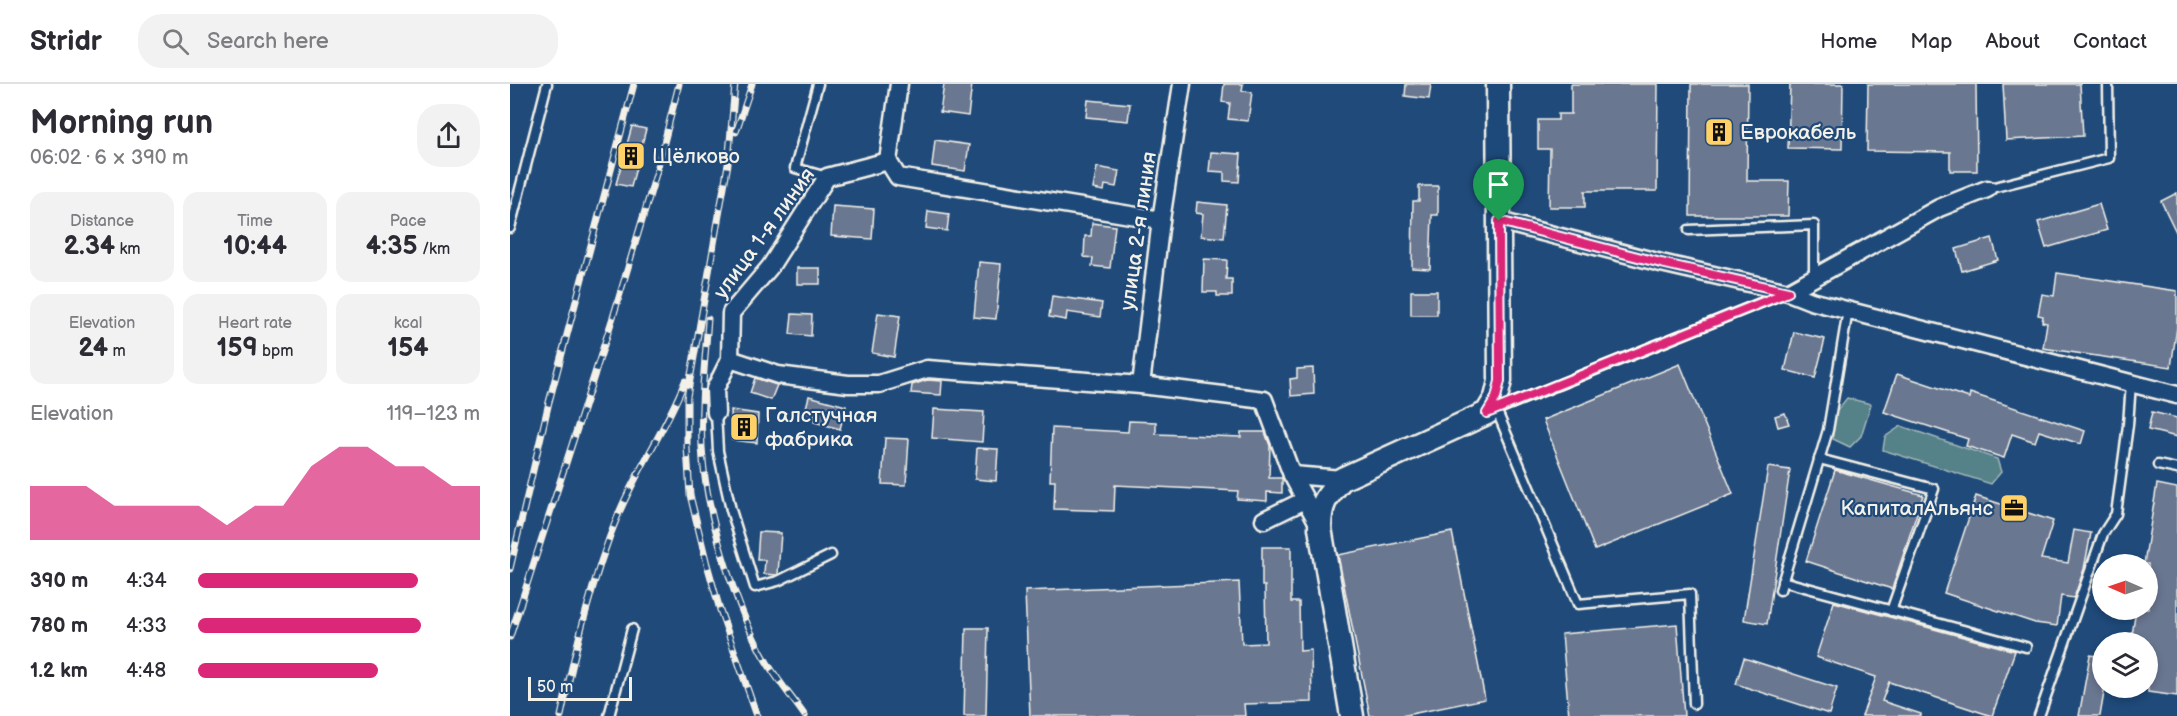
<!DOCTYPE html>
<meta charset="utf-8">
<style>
:root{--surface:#fff;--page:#f2f2f3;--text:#2b2b33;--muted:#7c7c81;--line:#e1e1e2;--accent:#db2777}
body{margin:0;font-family:"Balsamiq Sans",sans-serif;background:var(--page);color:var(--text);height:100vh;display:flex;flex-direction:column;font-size:22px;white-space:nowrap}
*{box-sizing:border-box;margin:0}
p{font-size:20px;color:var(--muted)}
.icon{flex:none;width:33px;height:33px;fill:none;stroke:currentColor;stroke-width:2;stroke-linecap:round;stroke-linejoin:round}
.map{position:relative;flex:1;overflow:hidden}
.side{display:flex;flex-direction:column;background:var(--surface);width:510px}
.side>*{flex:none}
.needle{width:39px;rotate:272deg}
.controls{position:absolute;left:1582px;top:470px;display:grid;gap:12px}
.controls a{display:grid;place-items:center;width:66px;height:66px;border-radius:50%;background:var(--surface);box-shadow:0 3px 9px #0003;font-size:30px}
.scale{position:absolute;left:18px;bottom:15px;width:104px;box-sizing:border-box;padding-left:6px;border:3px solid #f4f1e8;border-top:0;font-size:16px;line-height:21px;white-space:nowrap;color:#f4f1e8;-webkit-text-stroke:4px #1f4a7a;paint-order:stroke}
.pin{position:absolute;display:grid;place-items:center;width:51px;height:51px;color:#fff;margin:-62px -26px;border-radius:50% 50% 50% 0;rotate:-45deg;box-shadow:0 0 6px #0007}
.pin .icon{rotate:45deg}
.round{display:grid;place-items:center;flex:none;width:63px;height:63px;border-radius:24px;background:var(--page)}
.headline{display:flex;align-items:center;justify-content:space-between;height:102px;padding:0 30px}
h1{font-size:33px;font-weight:600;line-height:45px}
.figures{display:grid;grid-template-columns:repeat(3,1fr);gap:9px;height:102px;padding:6px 30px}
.figures div{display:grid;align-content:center;border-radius:15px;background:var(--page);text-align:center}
.figures b{font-size:26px;font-weight:600}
.figures small{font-size:16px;font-weight:400}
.figures p{font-size:16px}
.chart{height:168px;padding:12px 30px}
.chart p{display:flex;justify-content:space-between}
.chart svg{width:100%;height:108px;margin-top:6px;fill:var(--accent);opacity:.7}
ul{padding:0 30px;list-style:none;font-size:20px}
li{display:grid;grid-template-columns:96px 72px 1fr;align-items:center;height:45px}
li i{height:15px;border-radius:8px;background:var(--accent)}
header{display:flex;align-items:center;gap:36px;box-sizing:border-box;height:84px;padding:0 30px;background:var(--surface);border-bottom:2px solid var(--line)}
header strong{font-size:28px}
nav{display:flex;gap:33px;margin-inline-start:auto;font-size:21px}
.search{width:420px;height:54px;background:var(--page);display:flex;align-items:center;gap:15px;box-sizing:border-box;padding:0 21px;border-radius:24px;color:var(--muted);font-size:22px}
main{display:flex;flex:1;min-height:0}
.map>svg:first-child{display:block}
.green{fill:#548189;stroke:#a4b9b8;stroke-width:1.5}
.building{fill:#6b7791;stroke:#f4f1e8;stroke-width:1.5}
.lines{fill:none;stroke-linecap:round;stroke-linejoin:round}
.lane-casing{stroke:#f4f1e8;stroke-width:13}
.street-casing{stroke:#f4f1e8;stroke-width:21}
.secondary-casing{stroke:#f4f1e8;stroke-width:27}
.lane{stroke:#1f4a7a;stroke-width:8}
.street{stroke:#1f4a7a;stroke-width:16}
.secondary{stroke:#1f4a7a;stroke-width:22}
.rail-casing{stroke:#f4f1e8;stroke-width:7}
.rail{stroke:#1f4a7a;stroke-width:4.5;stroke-dasharray:14;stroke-linecap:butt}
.route-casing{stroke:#fff;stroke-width:12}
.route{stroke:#db2777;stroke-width:8}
.labels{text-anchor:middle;stroke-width:4.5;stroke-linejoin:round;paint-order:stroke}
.poi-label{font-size:21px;fill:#f4f1e8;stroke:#1f4a7a;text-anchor:start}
.street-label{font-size:21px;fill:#f4f1e8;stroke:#1f4a7a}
</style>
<header>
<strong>Stridr</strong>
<div class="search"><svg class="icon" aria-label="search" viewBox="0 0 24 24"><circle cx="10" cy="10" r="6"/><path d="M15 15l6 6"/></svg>Search here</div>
<nav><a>Home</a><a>Map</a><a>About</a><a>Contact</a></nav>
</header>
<main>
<section class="side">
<div class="headline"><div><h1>Morning run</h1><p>06:02 · 6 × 390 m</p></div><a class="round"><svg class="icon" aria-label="share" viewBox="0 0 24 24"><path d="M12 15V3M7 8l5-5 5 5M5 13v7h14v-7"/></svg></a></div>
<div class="figures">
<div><p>Distance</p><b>2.34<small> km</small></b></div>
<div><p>Time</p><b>10:44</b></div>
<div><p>Pace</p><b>4:35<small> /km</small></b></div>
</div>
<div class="figures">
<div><p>Elevation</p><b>24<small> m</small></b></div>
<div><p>Heart rate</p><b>159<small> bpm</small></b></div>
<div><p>kcal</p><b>154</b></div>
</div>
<div class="chart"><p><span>Elevation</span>119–123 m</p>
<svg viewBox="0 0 160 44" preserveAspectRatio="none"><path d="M0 44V22L10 22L20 22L30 30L40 30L50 30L60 30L70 38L80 30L90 30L100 14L110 6L120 6L130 14L140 14L150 22L160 22V44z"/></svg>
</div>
<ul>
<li><b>390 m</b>4:34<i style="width:78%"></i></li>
<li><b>780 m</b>4:33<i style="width:79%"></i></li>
<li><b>1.2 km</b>4:48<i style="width:64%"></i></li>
</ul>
</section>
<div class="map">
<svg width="1667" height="632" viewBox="0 0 1667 632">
<rect width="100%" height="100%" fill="#1f4a7a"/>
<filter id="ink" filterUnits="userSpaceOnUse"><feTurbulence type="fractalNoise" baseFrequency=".0167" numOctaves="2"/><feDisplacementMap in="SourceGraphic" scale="12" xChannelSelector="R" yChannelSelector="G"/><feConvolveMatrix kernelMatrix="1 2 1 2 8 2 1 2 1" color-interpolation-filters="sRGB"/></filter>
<g filter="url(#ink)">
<!-- green -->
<g class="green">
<polygon points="1337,314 1361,320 1351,352 1340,363 1323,355 1322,333"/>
<polygon points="1391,342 1487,375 1491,388 1481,400 1373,366 1375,353"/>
</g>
<!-- building -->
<g class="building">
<polygon points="434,0 462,0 458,32 430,28"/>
<polygon points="714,0 733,0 732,7 742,8 738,37 718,35 720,19 712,18"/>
<polygon points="896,0 921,0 919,15 895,12"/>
<polygon points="1061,0 1148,0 1147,107 1075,107 1075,123 1039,123 1040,65 1028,65 1028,36 1048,36 1048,30 1061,30"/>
<polygon points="1181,0 1238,0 1237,97 1279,97 1278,132 1180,132"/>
<polygon points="1280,0 1333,0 1332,65 1278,64"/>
<polygon points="1358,0 1466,0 1467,87 1440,87 1440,68 1357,67"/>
<polygon points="1493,0 1570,0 1573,52 1496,56"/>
<polygon points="578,16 620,20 618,37 576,33"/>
<polygon points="122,42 136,45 121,103 106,100"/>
<polygon points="425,56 459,61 455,87 422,82"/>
<polygon points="701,68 731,70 729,98 714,97 714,88 699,87"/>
<polygon points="587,83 609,87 606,103 595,101 594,107 583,105"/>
<polygon points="909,102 928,102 928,131 922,131 920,185 902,184 903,117 909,117"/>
<polygon points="1667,109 1667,150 1651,117"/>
<polygon points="687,118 717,121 714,154 691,152 693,130 686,129"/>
<polygon points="1589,120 1597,146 1536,164 1528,138"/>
<polygon points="323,122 364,125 362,155 321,152"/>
<polygon points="418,127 439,130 437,147 416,144"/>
<polygon points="582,139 605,142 600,184 582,182 583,174 574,173 575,152 581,152"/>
<polygon points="1482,154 1488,176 1452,187 1446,165"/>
<polygon points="694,175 717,176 716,195 722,195 722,212 707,212 707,208 693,208"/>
<polygon points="469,178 491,180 486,235 464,233"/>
<rect x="287" y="184" width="23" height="16"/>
<polygon points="1547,189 1667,207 1667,243 1661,283 1533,264 1537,239 1532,238 1533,232 1528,231 1532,210 1544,212"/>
<rect x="901" y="207" width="26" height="24"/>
<polygon points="542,212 592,219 590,233 557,228 556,236 539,233"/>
<polygon points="368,229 390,232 384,273 362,269"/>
<polygon points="282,230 302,231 301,252 280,250"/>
<polygon points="1284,248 1315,255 1305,294 1275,286"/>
<polygon points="1170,280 1223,410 1085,466 1033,336"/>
<polygon points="803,284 804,310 781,312 780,295 787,294 787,285"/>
<polygon points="1387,290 1459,314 1460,309 1575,347 1571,360 1529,347 1525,358 1502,350 1494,374 1456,362 1458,355 1374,328"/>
<polygon points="245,294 267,301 261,316 240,309"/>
<polygon points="417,296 432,297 431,311 401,309 402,301"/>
<polygon points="299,312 336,322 330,345 304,338 305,332 295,328"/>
<polygon points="424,325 474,328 472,358 422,354"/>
<polygon points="221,326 248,330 247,359 222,356"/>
<polygon points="1642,328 1667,334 1667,353 1638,346"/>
<polygon points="1275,329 1279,340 1268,343 1265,332"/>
<polygon points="619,337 646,338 646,350 731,353 731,348 755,348 760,362 759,394 772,394 772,409 757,408 757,417 727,415 728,407 605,401 604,427 544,425 545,397 540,397 542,344 618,348"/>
<polygon points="375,354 399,355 396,401 372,400"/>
<polygon points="467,364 488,365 486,397 465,395"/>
<polygon points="1258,383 1280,386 1257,540 1234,536"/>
<polygon points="1325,386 1413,411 1382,505 1296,477"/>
<polygon points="1647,400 1667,404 1667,612 1638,608 1638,558 1621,558 1626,525 1638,525 1638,480 1634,480"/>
<polygon points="1466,412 1543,437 1531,475 1558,479 1564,446 1581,449 1574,485 1564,514 1551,512 1547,542 1525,539 1434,509"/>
<polygon points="249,448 271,449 268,490 267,491 254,490 255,476 247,476"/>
<polygon points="942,448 975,615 891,632 860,632 828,471"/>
<polygon points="752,463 781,463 781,518 789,518 790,567 801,566 802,618 734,620 735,632 520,632 515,507 729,498 732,560 756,559 755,502 752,502"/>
<polygon points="1324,518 1505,567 1482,632 1379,598 1372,617 1411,630 1411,632 1352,632 1366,593 1306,573"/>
<polygon points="1167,540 1174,632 1059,632 1052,550"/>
<polygon points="456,544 478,544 476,632 454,632"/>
<polygon points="1580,571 1593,573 1593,603 1595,603 1590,632 1569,632"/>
<polygon points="1234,574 1327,604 1319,630 1226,600"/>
</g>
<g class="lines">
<!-- lane casing -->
<g class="lane-casing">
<g id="lane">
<polyline points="308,0 285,84 317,93"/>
<polyline points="1477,105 1599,74 1598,0"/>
<polyline points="0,144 37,0"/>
<polyline points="1179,146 1304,141 1304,194"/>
<polyline points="986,325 1068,520 1180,510 1184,620"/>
<polyline points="986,326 1275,209"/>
<polyline points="206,329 208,367 221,426 245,503 268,497 321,471"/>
<polyline points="1309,375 1424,405 1381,527"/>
<polyline points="1648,381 1667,385"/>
<polyline points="1272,497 1516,563"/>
<polyline points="1270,506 1318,346 1338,226"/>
<polyline points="99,632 122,545"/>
<polyline points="1529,632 1593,450 1606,430 1618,341 1621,299"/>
</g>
</g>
<!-- street casing -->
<g class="street-casing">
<g id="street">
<polyline points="378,77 388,93 651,136"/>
<polyline points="378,77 389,0"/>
<polyline points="989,137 1151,179 1278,208 1301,217 1667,311"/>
<polyline points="1278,208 1429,124 1477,105"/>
<polyline points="220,275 268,291 338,300 369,300 417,285 631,301 754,316 782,391 810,443"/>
<polyline points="631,301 651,136 672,0"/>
<polyline points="206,329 205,305 220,275 221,229 260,183 317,93 378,77"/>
<polyline points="782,391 832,395"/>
<polyline points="754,436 795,416"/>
</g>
</g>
<!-- secondary casing -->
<g class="secondary-casing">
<path id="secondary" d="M842 632 810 444C810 419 816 413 832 395L977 329 986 314 990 297 988 0"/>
</g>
<!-- lane -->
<use href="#lane" class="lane"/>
<!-- street -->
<use href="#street" class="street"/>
<!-- secondary -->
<use href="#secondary" class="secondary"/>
<!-- rail casing -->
<g class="rail-casing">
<g id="rail">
<polyline points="225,0 218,80 177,313 177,364 180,411 197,480 210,526 247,632"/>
<polyline points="226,48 242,0"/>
<path d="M198 235C195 278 190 320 192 363 195 426 225 526 258 580 269 598 283 615 295 632"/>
<polyline points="0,485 39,318 124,0"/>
<polyline points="0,553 104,230 146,90 169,0"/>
<path d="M51 632C66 563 82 494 109 429 128 384 157 343 175 297"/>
</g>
</g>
<!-- rail -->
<use href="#rail" class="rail"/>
</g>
</g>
<g class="lines" filter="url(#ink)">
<!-- route casing -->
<g class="route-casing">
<polygon id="route" points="989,137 1151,179 1278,208 977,329 986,314 990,297"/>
</g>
<!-- route -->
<use href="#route" class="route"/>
</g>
<!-- icons -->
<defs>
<g id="building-square" transform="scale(1.5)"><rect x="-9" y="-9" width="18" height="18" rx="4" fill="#ffd166" stroke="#1f4a7a"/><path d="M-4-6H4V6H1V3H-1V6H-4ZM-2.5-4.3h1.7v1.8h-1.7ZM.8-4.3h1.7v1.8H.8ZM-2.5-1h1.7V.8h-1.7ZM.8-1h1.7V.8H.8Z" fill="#111"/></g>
<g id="office-square" transform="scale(1.5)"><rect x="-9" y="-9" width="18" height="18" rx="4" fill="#ffd166" stroke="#1f4a7a"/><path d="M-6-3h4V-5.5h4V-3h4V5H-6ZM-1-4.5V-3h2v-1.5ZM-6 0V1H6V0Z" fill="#111"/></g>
</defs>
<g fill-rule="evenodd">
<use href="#building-square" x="1209" y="48"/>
<use href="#building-square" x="121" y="72"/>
<use href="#building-square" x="234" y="343"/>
<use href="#office-square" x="1504" y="424"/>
</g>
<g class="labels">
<!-- poi labels -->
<g class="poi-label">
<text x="1230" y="55">Еврокабель</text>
<text x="142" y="79">Щёлково</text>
<text x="255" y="338">Галстучная<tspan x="255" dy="24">фабрика</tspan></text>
<text x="1483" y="431" text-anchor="end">КапиталАльянс</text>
</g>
<!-- street labels -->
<g class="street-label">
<text transform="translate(628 147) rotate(-82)" y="7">улица 2-я линия</text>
<text transform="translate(254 149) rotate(-54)" y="7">улица 1-я линия</text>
</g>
</g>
</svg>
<div class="controls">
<a><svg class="needle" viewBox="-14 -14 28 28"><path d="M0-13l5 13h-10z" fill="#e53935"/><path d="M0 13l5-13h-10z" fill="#7c7c81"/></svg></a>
<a><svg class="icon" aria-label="layers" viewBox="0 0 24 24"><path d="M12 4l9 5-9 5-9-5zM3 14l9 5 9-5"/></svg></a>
</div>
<div class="scale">50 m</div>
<div class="pin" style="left:989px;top:137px;background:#1e9e55"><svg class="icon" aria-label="arrive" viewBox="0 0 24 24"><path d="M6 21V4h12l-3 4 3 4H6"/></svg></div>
</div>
</main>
